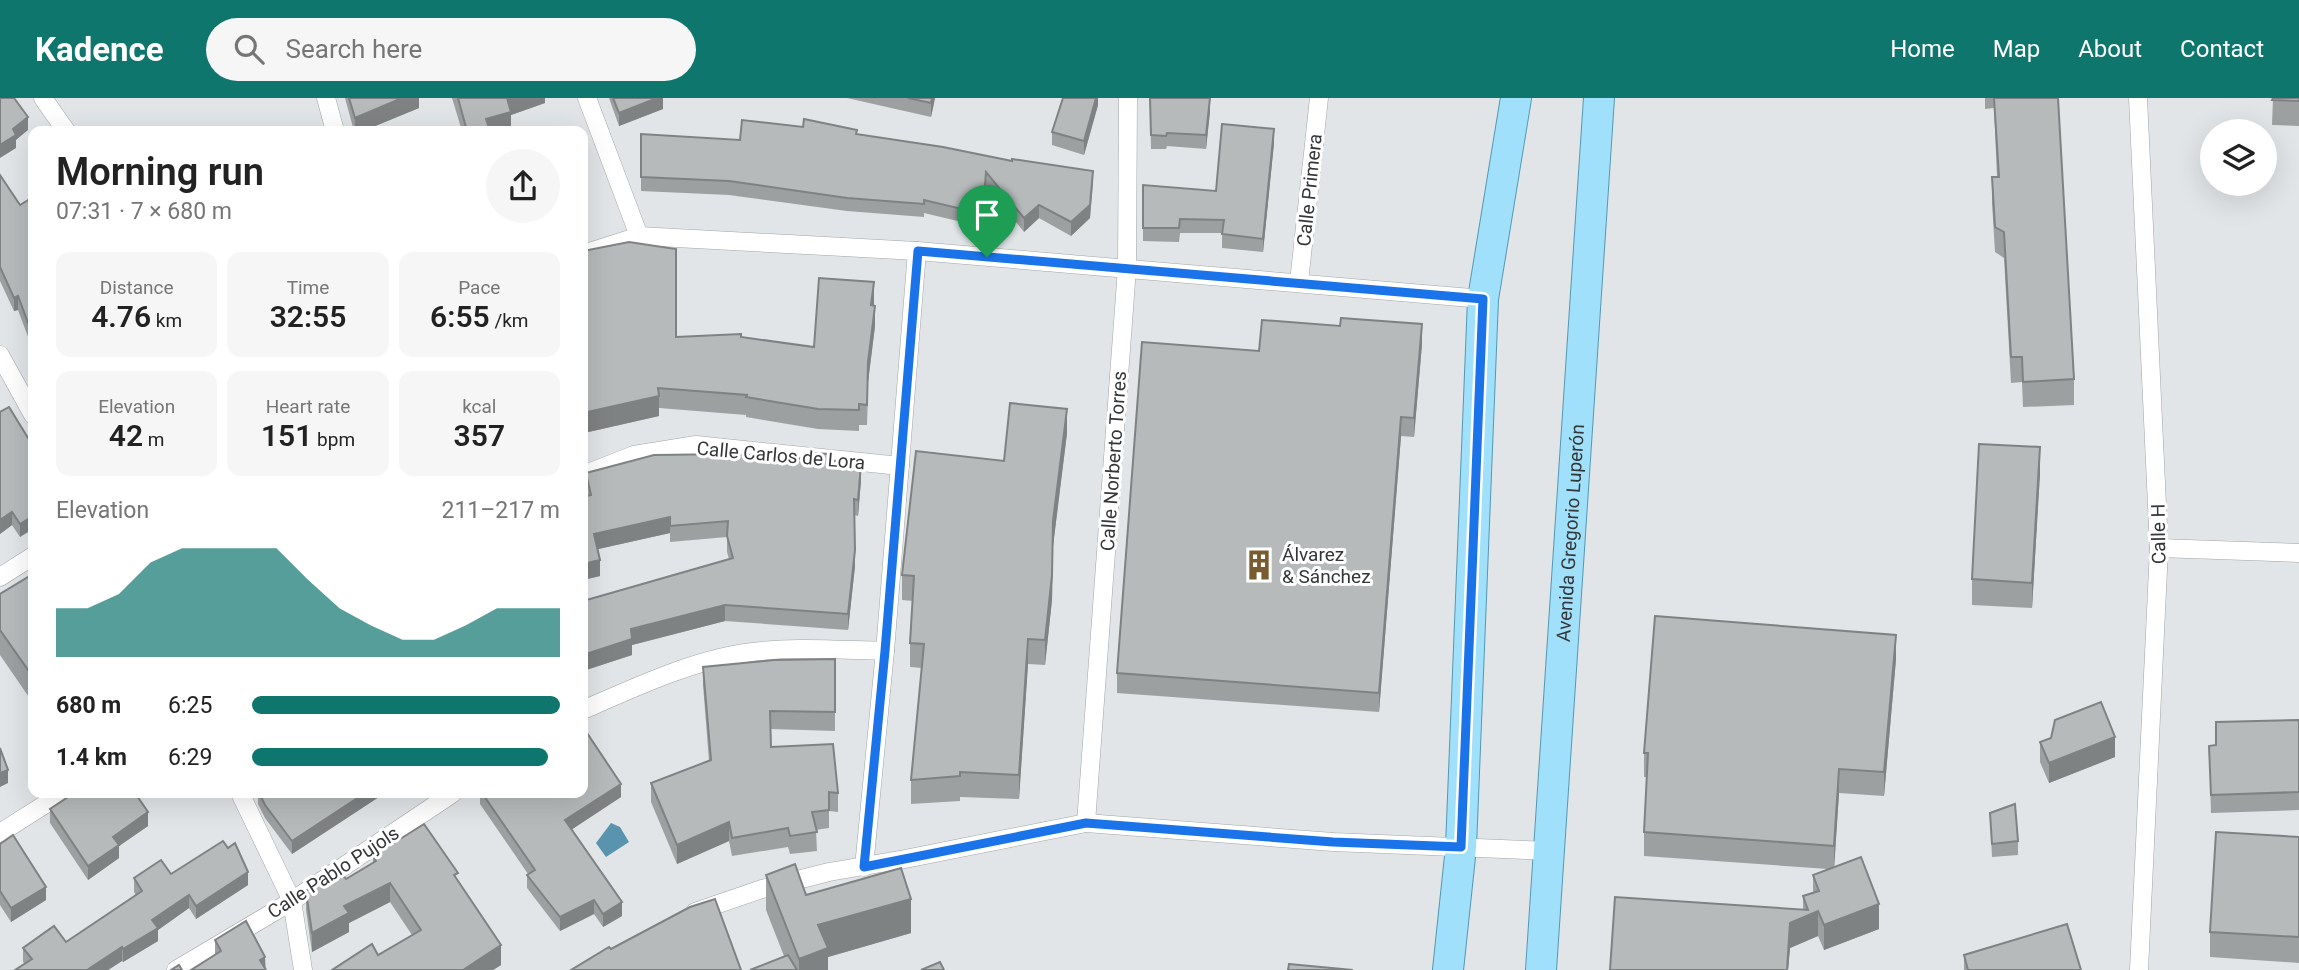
<!DOCTYPE html>
<meta charset="utf-8">
<style>
:root{--surface:#fff;--page:#f6f6f6;--text:#222;--muted:#767676;--accent:#0f766e}
body{margin:0;font-family:Roboto,sans-serif;background:var(--page);color:var(--text);height:100vh;display:flex;flex-direction:column;font-size:26px;white-space:nowrap}
*{box-sizing:border-box;margin:0}
p{font-size:23px;color:var(--muted)}
.icon{flex:none;width:38px;height:38px;fill:none;stroke:currentColor;stroke-width:2;stroke-linecap:round;stroke-linejoin:round}
.map{position:relative;flex:1;overflow:hidden}
.sheet{position:absolute;left:28px;top:28px;width:560px;height:672px;display:flex;flex-direction:column;background:var(--surface);border-radius:14px;box-shadow:0 7px 28px #0002}
.sheet>*{flex:none}
.controls{position:absolute;left:2200px;top:21px;display:grid;gap:14px}
.controls a{display:grid;place-items:center;width:77px;height:77px;border-radius:50%;background:var(--surface);box-shadow:0 7px 28px #0002;font-size:35px}
.pin{position:absolute;display:grid;place-items:center;width:60px;height:60px;color:#fff;margin:-72px -30px;border-radius:50% 50% 50% 0;rotate:-45deg;box-shadow:0 0 7px #0007}
.pin .icon{rotate:45deg}
.round{display:grid;place-items:center;flex:none;width:74px;height:74px;border-radius:37px;background:var(--page)}
.summary{display:flex;align-items:center;justify-content:space-between;height:119px;padding:0 28px}
h1{font-size:38px;font-weight:600;line-height:52px}
.stats{display:grid;grid-template-columns:repeat(3,1fr);gap:10px;height:119px;padding:7px 28px}
.stats div{display:grid;align-content:center;border-radius:14px;background:var(--page);text-align:center}
.stats b{font-size:30px;font-weight:600}
.stats small{font-size:19px;font-weight:400}
.stats p{font-size:19px}
.chart{height:196px;padding:14px 28px}
.chart p{display:flex;justify-content:space-between}
.chart svg{width:100%;height:126px;margin-top:7px;fill:var(--accent);opacity:.7}
ul{padding:0 28px;list-style:none;font-size:23px}
li{display:grid;grid-template-columns:112px 84px 1fr;align-items:center;height:52px}
li i{height:18px;border-radius:9px;background:var(--accent)}
header{display:flex;align-items:center;gap:42px;box-sizing:border-box;height:98px;padding:0 35px;background:var(--accent);color:#fff}
header strong{font-size:33px}
nav{display:flex;gap:38px;margin-inline-start:auto;font-size:24px}
.search{width:490px;height:63px;background:var(--page);display:flex;align-items:center;gap:18px;box-sizing:border-box;padding:0 24px;border-radius:38px;color:var(--muted);font-size:26px}
.map>svg:first-child{display:block}
.water{fill:#5894ae}
.lines{fill:none;stroke-linecap:round;stroke-linejoin:round}
.minor-casing{stroke:#a1a5a7;stroke-width:19}
.primary-casing{stroke:#5398b3;stroke-width:32}
.minor{stroke:#fff;stroke-width:18}
.primary{stroke:#a1e0fa;stroke-width:30}
.wall{fill:#9da0a1}
.shaded-wall{fill:#7f8283}
.building{fill:#b6babb;stroke:#7f8283;stroke-width:2}
.route-casing{stroke:#fff;stroke-width:14}
.route{stroke:#1a73e8;stroke-width:9}
.labels{text-anchor:middle;stroke-width:6;stroke-linejoin:round;paint-order:stroke}
.street-label{font-size:19px;fill:#353637;stroke:#fff}
.poi-label{font-size:19px;fill:#353637;stroke:#fff;text-anchor:start}
</style>
<header>
<strong>Kadence</strong>
<div class="search"><svg class="icon" aria-label="search" viewBox="0 0 24 24"><circle cx="10" cy="10" r="6"/><path d="M15 15l6 6"/></svg>Search here</div>
<nav><a>Home</a><a>Map</a><a>About</a><a>Contact</a></nav>
</header>
<div class="map">
<svg width="2299" height="872" viewBox="0 0 2299 872">
<rect width="100%" height="100%" fill="#e1e5e7"/>
<!-- water -->
<polygon class="water" points="611,725 620,729 629,744 606,759 596,745"/>
<g class="lines">
<!-- minor casing -->
<g class="minor-casing">
<g id="minor">
<polyline points="43,0 66,33"/>
<polyline points="326,0 335,33"/>
<polyline points="587,0 639,138"/>
<polyline points="2138,0 2159,450 2139,872"/>
<polyline points="583,156 639,138 917,153 1483,201"/>
<polyline points="1299,184 1319,0"/>
<polyline points="0,257 33,317"/>
<polyline points="583,377 634,357 696,347 900,368"/>
<polyline points="2159,450 2299,455"/>
<polyline points="0,479 33,458"/>
<path d="M583 612C633 590 691 563 745 555 791 548 838 552 885 553"/>
<polyline points="240,695 292,803 303,872"/>
<polyline points="1086,725 1127,170 1128,0"/>
<polyline points="0,735 63,695"/>
<polyline points="864,769 885,553 917,153"/>
<polyline points="695,814 762,791 829,774 905,761 1086,725 1333,744 1551,753"/>
<polyline points="176,872 292,803 453,695"/>
</g>
</g>
<!-- primary casing -->
<g class="primary-casing">
<g id="primary">
<polyline points="1448,872 1461,749 1483,201 1516,0"/>
<path id="s1" d="M1541 872 1599 0"/>
</g>
</g>
<!-- minor -->
<use href="#minor" class="minor"/>
<!-- primary -->
<use href="#primary" class="primary"/>
</g>
<!-- wall -->
<g class="wall">
<polygon points="345,0 419,0 419,10 363,33 354,33"/>
<polygon points="452,0 545,0 545,5 511,17 511,33 462,33"/>
<polygon points="609,0 663,0 663,11 619,28"/>
<polygon points="847,0 935,0 931,19"/>
<polygon points="1098,0 1098,7 1084,57 1052,47 1052,34"/>
<polygon points="1150,0 1210,13 1206,51 1167,48 1166,51 1151,51"/>
<polygon points="1985,0 2058,0 2074,281 2074,307 2023,309 2022,284 2011,285 2004,160 1995,154 1992,105 1992,79 1997,79 1994,10 1985,11"/>
<polygon points="2273,0 2299,0 2299,28 2272,27"/>
<polygon points="641,36 740,42 857,36 1093,86 1090,120 1071,138 1039,120 1024,134 986,87 983,129 924,115 924,119 847,113 729,97 641,93"/>
<polygon points="1274,45 1263,154 1222,150 1222,135 1180,135 1179,144 1143,143 1143,87 1216,93"/>
<polygon points="0,77 20,107 33,109 33,252 18,212 14,213 0,183"/>
<polygon points="583,153 676,239 741,239 814,249 874,204 875,228 868,284 867,327 859,327 859,333 818,331 746,319 746,317 659,310 659,318 584,335 583,341"/>
<polygon points="1422,246 1414,339 1401,338 1379,614 1117,595 1117,575 1259,253"/>
<polygon points="1067,335 1053,448 1052,502 1045,567 1028,566 1019,701 960,699 960,703 911,706 911,682 922,570 910,569 910,545 913,503 902,502 902,477 1004,363"/>
<polygon points="33,348 20,439 12,427 0,436"/>
<polygon points="829,362 861,382 858,418 854,417 855,468 848,532 725,523 632,547 632,557 583,573 729,461 727,454 727,439 670,444 670,435 598,451 600,478 583,482 583,399 588,398 586,391 586,375"/>
<polygon points="2040,375 2032,510 1972,507 1972,481"/>
<polygon points="33,476 33,605 0,557 0,496"/>
<polygon points="835,561 835,633 771,631 771,649 838,695 838,714 829,713 829,730 816,732 817,753 790,756 788,749 732,758 729,743 677,766 651,704 651,685 709,663 703,587 703,569"/>
<polygon points="1896,561 1884,698 1839,695 1834,769 1879,831 1824,852 1818,838 1790,850 1788,872 1610,872 1803,811 1803,798 1813,795 1813,777 1828,771 1644,758 1644,734 1647,679 1644,679 1644,655"/>
<polygon points="2299,622 2299,712 2211,715 2209,648 2216,647"/>
<polygon points="2040,644 2115,659 2049,685 2040,664"/>
<polygon points="258,695 385,695 292,756 265,720 258,706"/>
<polygon points="480,695 583,695 621,699 572,731 622,818 603,829 594,816 560,833 527,790 527,777 528,776 480,706"/>
<polygon points="50,711 148,728 119,748 119,760 88,782 50,725"/>
<polygon points="1990,715 2018,743 2018,757 1992,759"/>
<polygon points="2299,739 2299,865 2210,859 2210,834"/>
<polygon points="0,746 46,802 11,824 0,807"/>
<polygon points="373,758 458,782 501,867 493,872 332,872 378,857 412,837 390,804 349,825 349,834 312,854 306,812 306,793 334,781 346,781 373,765"/>
<polygon points="171,776 248,787 196,821 189,810 158,832 158,843 123,864 122,863 108,872 15,872 25,866 23,864 23,850 66,844 136,797 134,794 134,780"/>
<polygon points="766,777 806,797 911,835 828,859 828,872 750,872 784,858 766,812"/>
<polygon points="215,842 265,859 266,872 215,857"/>
<polygon points="1964,857 2081,872 1964,872"/>
</g>
<!-- shaded-wall -->
<g class="shaded-wall">
<polygon points="402,0 419,0 419,10 363,33 355,33 355,20"/>
<polygon points="507,0 545,0 545,5 511,17 511,33 486,33 486,21"/>
<polygon points="657,0 663,0 663,11 619,28 619,15"/>
<polygon points="932,0 935,0 931,19 931,5"/>
<polygon points="1096,0 1098,0 1098,7 1084,57 1084,43"/>
<polygon points="1210,0 1210,13 1206,51 1206,37"/>
<polygon points="28,19 28,32 16,42 16,50 0,60 0,47 13,31"/>
<polygon points="1274,31 1274,45 1263,154 1263,141"/>
<polygon points="1093,73 1090,120 1071,138 1071,124"/>
<polygon points="986,74 986,87 983,129 983,116"/>
<polygon points="1039,107 1039,120 1024,134 1024,120"/>
<polygon points="874,184 874,204 871,228 871,207"/>
<polygon points="18,198 18,212 14,213 14,200"/>
<polygon points="875,208 875,228 868,284 867,327 868,264"/>
<polygon points="1422,226 1422,246 1414,339 1414,320"/>
<polygon points="659,298 659,318 584,335 583,341 583,315"/>
<polygon points="1067,311 1067,335 1053,448 1052,502 1045,567 1045,542 1053,423"/>
<polygon points="1401,319 1401,338 1379,614 1379,595"/>
<polygon points="2040,349 2040,375 2032,510 2032,485"/>
<polygon points="861,366 861,382 858,418 858,402"/>
<polygon points="12,414 12,427 0,436 0,422"/>
<polygon points="33,418 33,431 20,439 20,426"/>
<polygon points="670,419 670,435 594,452 594,436"/>
<polygon points="855,452 855,468 848,532 848,516"/>
<polygon points="600,462 600,478 583,482 583,466"/>
<polygon points="725,507 725,523 632,547 632,557 583,573 583,557 631,531"/>
<polygon points="1896,537 1896,561 1884,698 1884,674"/>
<polygon points="1028,541 1028,566 1019,701 1019,677"/>
<polygon points="2115,639 2115,659 2049,685 2049,665"/>
<polygon points="1839,671 1839,695 1834,772 1834,748"/>
<polygon points="8,672 8,685 0,689 0,675"/>
<polygon points="621,686 621,699 565,736 565,722"/>
<polygon points="365,695 385,695 292,756 292,743"/>
<polygon points="148,714 148,728 119,748 119,760 88,782 88,768 113,739"/>
<polygon points="729,724 729,743 677,766 677,747"/>
<polygon points="248,774 248,787 196,821 196,808"/>
<polygon points="390,785 390,804 349,825 349,834 312,854 312,835 344,808"/>
<polygon points="46,789 46,802 11,824 11,810"/>
<polygon points="189,797 189,810 158,832 158,843 123,864 123,851 152,822"/>
<polygon points="911,801 911,835 828,859 828,872 799,872 799,861 818,827"/>
<polygon points="594,802 594,816 560,833 560,819"/>
<polygon points="622,804 622,818 603,829 603,816"/>
<polygon points="1879,806 1879,831 1824,852 1824,827"/>
<polygon points="1818,813 1818,838 1790,850 1788,872 1787,872 1790,825"/>
<polygon points="501,847 501,867 493,872 463,872"/>
<polygon points="122,849 122,863 108,872 87,872"/>
<polygon points="265,859 265,872 260,862"/>
</g>
<!-- building -->
<g class="building">
<polygon points="1,0 14,0 28,19 13,31 16,37 0,47 0,1"/>
<polygon points="349,0 402,0 355,20"/>
<polygon points="458,0 507,0 511,14 486,21 490,33 467,33"/>
<polygon points="613,0 657,0 619,15"/>
<polygon points="908,0 932,0 931,5"/>
<polygon points="1063,0 1096,0 1084,43 1052,34"/>
<polygon points="1150,0 1210,0 1206,37 1167,35 1166,38 1151,37"/>
<polygon points="1994,0 2058,0 2074,281 2023,284 2022,259 2011,259 2004,134 1995,129 1992,79 1999,79"/>
<polygon points="2273,0 2299,0 2299,3 2272,2"/>
<polygon points="804,21 857,32 856,36 943,49 1012,63 1012,61 1093,73 1090,107 1071,124 1039,107 1024,120 986,74 983,116 924,102 924,106 847,100 729,83 641,79 641,36 740,42 742,22 803,29"/>
<polygon points="1222,26 1274,31 1263,141 1222,136 1224,122 1180,121 1179,130 1143,130 1143,87 1216,93"/>
<polygon points="0,77 20,107 30,101 33,109 33,238 18,198 14,200 0,169"/>
<polygon points="629,144 676,151 676,239 741,236 741,239 814,249 819,180 874,184 871,207 875,208 868,264 867,307 859,306 859,312 818,311 746,299 747,297 658,290 659,298 583,315 583,153"/>
<polygon points="1341,220 1422,226 1414,320 1401,319 1379,595 1117,575 1142,244 1259,253 1262,222 1340,228"/>
<polygon points="1010,305 1067,311 1053,423 1052,477 1045,542 1028,541 1019,677 960,674 960,678 911,682 924,546 910,545 914,478 902,477 916,353 1004,363"/>
<polygon points="9,309 33,348 33,418 20,426 12,414 0,422 0,314"/>
<polygon points="1979,346 2040,349 2032,485 1972,481"/>
<polygon points="812,355 829,356 829,362 861,366 858,402 854,401 855,452 848,516 725,507 631,531 632,541 583,557 583,503 733,460 727,438 728,423 670,428 670,419 594,436 600,462 583,466 583,399 591,397 586,375 654,357 732,356 812,361"/>
<polygon points="33,476 33,579 0,532 0,496"/>
<polygon points="1655,518 1896,537 1884,674 1839,671 1834,748 1644,734 1648,655 1644,655"/>
<polygon points="835,561 835,614 770,613 771,649 833,646 838,695 829,694 829,712 812,714 817,734 790,738 788,730 732,740 729,724 677,747 651,685 711,662 703,569 774,562"/>
<polygon points="2101,604 2115,639 2049,665 2040,644 2051,640 2055,622"/>
<polygon points="2299,622 2299,694 2211,697 2209,648 2216,647 2216,624"/>
<polygon points="585,632 621,686 565,722 622,804 603,816 594,802 560,819 527,777 535,772 482,695 583,695 583,633"/>
<polygon points="0,650 8,672 0,675"/>
<polygon points="74,695 135,695 148,714 113,739 119,747 88,768 50,711"/>
<polygon points="259,695 365,695 292,743 265,707"/>
<polygon points="2015,706 2018,743 1992,746 1990,715"/>
<polygon points="424,726 458,775 454,777 501,847 463,872 332,872 372,846 378,857 421,832 390,785 344,808 349,815 312,835 306,793 326,779 334,781 342,776 346,781 376,763 373,758"/>
<polygon points="2216,734 2299,739 2299,839 2210,834"/>
<polygon points="13,737 46,789 11,810 0,793 0,746"/>
<polygon points="223,743 228,750 235,745 248,774 196,808 189,797 152,822 158,830 123,851 122,849 87,872 15,872 32,861 23,850 54,828 66,844 142,793 134,780 161,762 171,776"/>
<polygon points="1861,759 1879,806 1824,827 1818,813 1790,825 1787,872 1610,872 1615,799 1808,812 1803,798 1819,793 1813,777"/>
<polygon points="795,766 806,797 901,770 911,801 818,827 828,850 799,861 766,777"/>
<polygon points="715,801 741,872 571,872 609,849 611,851 690,809"/>
<polygon points="246,823 265,859 260,862 266,872 191,872 221,853 215,842"/>
<polygon points="2067,826 2081,872 1968,872 1964,857"/>
<polygon points="788,857 797,872 750,872"/>
<polygon points="940,864 944,872 921,872"/>
<polygon points="1289,866 1353,872 1288,872"/>
<polygon points="179,867 182,872 171,872"/>
</g>
<g class="lines">
<!-- route casing -->
<g class="route-casing">
<polygon id="route" points="918,153 1483,201 1461,749 1333,744 1086,725 864,769 885,553"/>
</g>
<!-- route -->
<use href="#route" class="route"/>
</g>
<!-- icons -->
<defs>
<g id="building-bare" transform="scale(2.415)"><path d="M-4-6H4V6H1V3H-1V6H-4ZM-2.5-4.3h1.7v1.8h-1.7ZM.8-4.3h1.7v1.8H.8ZM-2.5-1h1.7V.8h-1.7ZM.8-1h1.7V.8H.8Z" fill="#785c2f" stroke="#fff" stroke-width="2.5" paint-order="stroke"/></g>
</defs>
<g fill-rule="evenodd">
<use href="#building-bare" x="1259" y="467"/>
</g>
<g class="labels">
<!-- street labels -->
<g class="street-label">
<text transform="translate(1309 92) rotate(-84)" y="7">Calle Primera</text>
<text transform="translate(781 357) rotate(5)" y="7">Calle Carlos de Lora</text>
<text transform="translate(1113 363) rotate(-86)" y="7">Calle Norberto Torres</text>
<text dy="7" stroke="none"><textPath href="#s1" startOffset="438">Avenida Gregorio Luperón</textPath></text>
<text transform="translate(2158 436) rotate(-91)" y="7">Calle H</text>
<text transform="translate(333 774) rotate(-33)" y="7">Calle Pablo Pujols</text>
</g>
<!-- poi labels -->
<g class="poi-label">
<text x="1282" y="463">Álvarez<tspan x="1282" dy="22">&amp; Sánchez</tspan></text>
</g>
</g>
</svg>
<div class="controls">
<a><svg class="icon" aria-label="layers" viewBox="0 0 24 24"><path d="M12 4l9 5-9 5-9-5zM3 14l9 5 9-5"/></svg></a>
</div>
<div class="pin" style="left:987px;top:159px;background:#1e9e55"><svg class="icon" aria-label="arrive" viewBox="0 0 24 24"><path d="M6 21V4h12l-3 4 3 4H6"/></svg></div>
<section class="sheet">
<div class="summary"><div><h1>Morning run</h1><p>07:31 · 7 × 680 m</p></div><a class="round"><svg class="icon" aria-label="share" viewBox="0 0 24 24"><path d="M12 15V3M7 8l5-5 5 5M5 13v7h14v-7"/></svg></a></div>
<div class="stats">
<div><p>Distance</p><b>4.76<small> km</small></b></div>
<div><p>Time</p><b>32:55</b></div>
<div><p>Pace</p><b>6:55<small> /km</small></b></div>
</div>
<div class="stats">
<div><p>Elevation</p><b>42<small> m</small></b></div>
<div><p>Heart rate</p><b>151<small> bpm</small></b></div>
<div><p>kcal</p><b>357</b></div>
</div>
<div class="chart"><p><span>Elevation</span>211–217 m</p>
<svg viewBox="0 0 160 44" preserveAspectRatio="none"><path d="M0 44V27L10 27L20 22L30 11L40 6L50 6L60 6L70 6L80 17L90 27L100 33L110 38L120 38L130 33L140 27L150 27L160 27V44z"/></svg>
</div>
<ul>
<li><b>680 m</b>6:25<i style="width:100%"></i></li>
<li><b>1.4 km</b>6:29<i style="width:96%"></i></li>
</ul>
</section>
</div>
